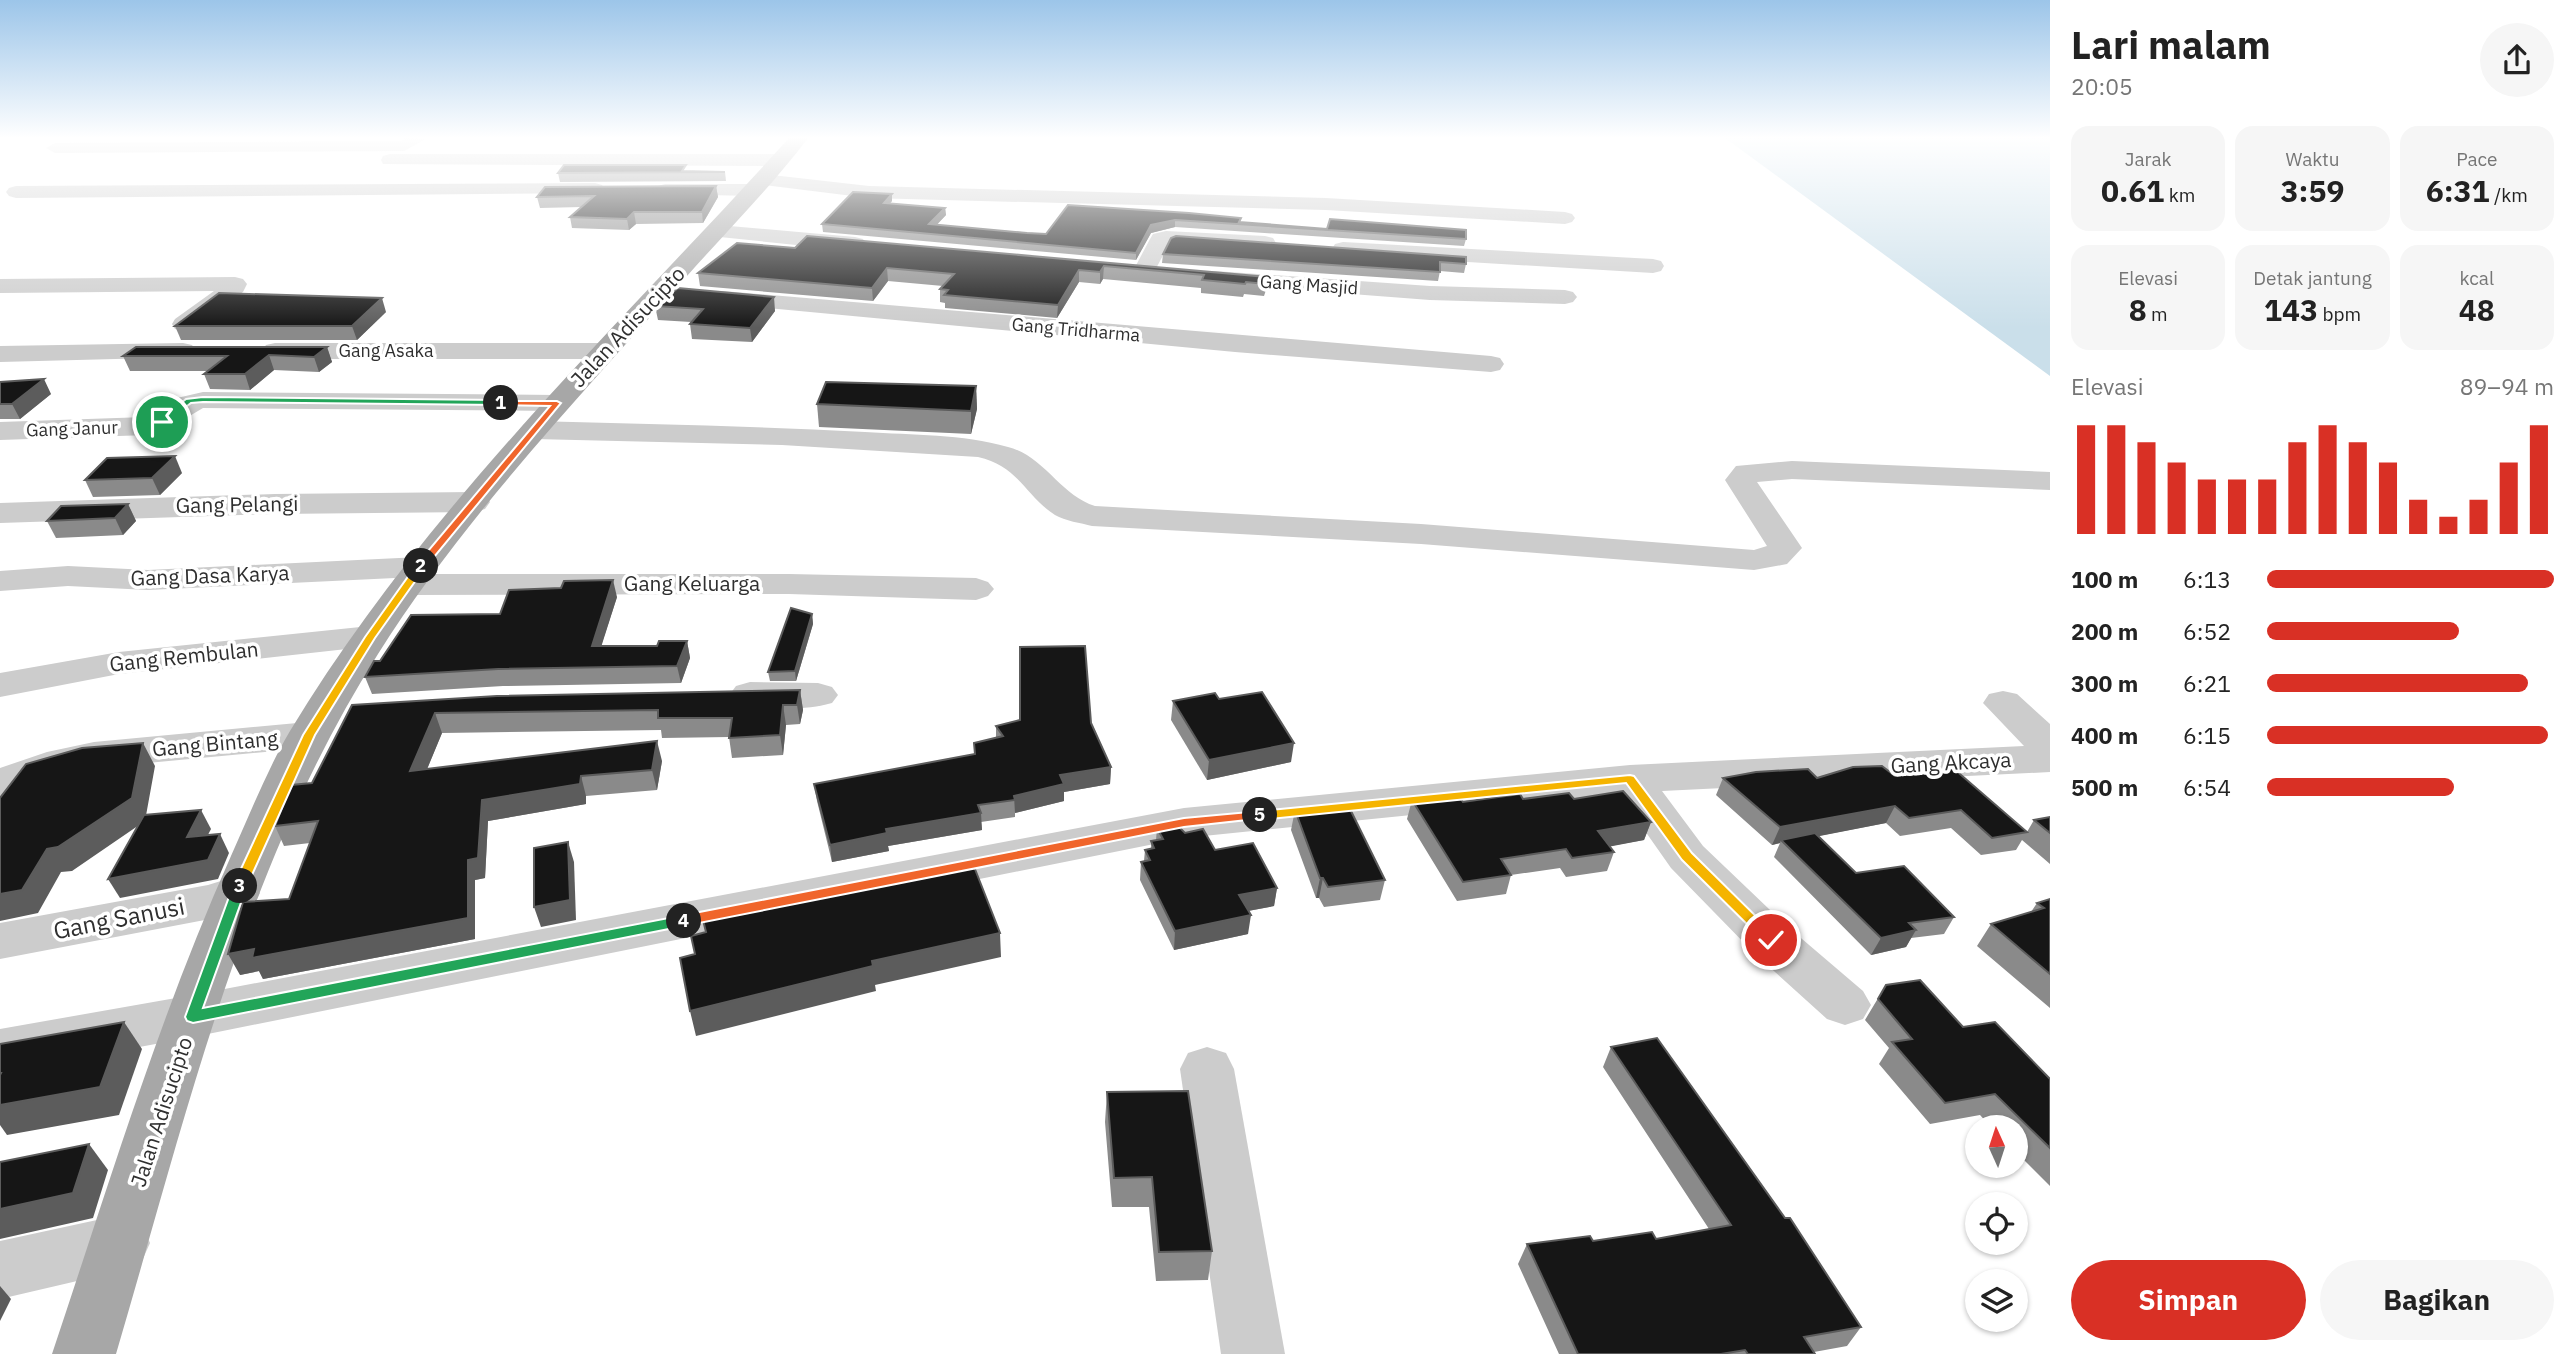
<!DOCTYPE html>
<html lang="id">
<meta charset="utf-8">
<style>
:root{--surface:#fff;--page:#f6f6f6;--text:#222;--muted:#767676;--accent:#d93025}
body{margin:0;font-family:"IBM Plex Sans",sans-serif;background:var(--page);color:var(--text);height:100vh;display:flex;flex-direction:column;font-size:26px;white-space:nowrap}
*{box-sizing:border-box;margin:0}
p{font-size:23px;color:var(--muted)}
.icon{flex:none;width:38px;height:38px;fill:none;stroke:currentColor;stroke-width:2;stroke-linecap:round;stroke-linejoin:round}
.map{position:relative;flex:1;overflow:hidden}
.drawer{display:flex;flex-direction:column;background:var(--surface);width:525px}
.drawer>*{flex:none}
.needle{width:46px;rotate:357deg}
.fabs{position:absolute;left:1965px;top:1115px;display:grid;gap:14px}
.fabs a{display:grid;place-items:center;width:63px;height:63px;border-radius:50%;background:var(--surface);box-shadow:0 2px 5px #0004;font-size:35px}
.pin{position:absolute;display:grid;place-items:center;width:60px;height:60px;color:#fff;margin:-30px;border:4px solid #fff;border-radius:50%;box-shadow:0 2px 7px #0007}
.km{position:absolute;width:35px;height:35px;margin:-18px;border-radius:50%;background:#222;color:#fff;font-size:19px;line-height:35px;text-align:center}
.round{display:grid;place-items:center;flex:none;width:74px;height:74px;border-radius:37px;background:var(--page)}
.head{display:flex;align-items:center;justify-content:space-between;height:119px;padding:0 21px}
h1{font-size:38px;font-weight:700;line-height:52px}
.figures{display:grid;grid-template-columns:repeat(3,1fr);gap:10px;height:119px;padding:7px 21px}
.figures div{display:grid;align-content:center;border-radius:18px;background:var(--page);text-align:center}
.figures b{font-size:30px;font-weight:700}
.figures small{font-size:19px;font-weight:400}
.figures p{font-size:19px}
.chart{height:196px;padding:14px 21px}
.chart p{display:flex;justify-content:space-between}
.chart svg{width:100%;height:126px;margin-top:7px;stroke:var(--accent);stroke-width:6}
.button{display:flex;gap:14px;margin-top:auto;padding:14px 21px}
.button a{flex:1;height:80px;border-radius:42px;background:var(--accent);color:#fff;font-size:28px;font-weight:700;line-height:80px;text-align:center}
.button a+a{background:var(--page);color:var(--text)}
ul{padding:0 21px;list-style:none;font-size:23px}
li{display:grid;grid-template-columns:112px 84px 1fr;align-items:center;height:52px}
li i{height:18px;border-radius:9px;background:var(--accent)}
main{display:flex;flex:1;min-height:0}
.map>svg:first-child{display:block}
.water{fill:#cadfea}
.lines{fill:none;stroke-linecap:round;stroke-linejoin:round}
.minor{fill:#ccc;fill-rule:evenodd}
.major{fill:#a7a7a7;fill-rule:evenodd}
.wall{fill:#8a8a8a}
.shaded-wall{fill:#5c5c5c}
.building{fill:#161616;stroke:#5c5c5c;stroke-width:2}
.split-1{fill:#22a559;stroke:#fff;stroke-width:2}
.split-2{fill:#f0652b;stroke:#fff;stroke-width:2}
.split-3{fill:#f5b400;stroke:#fff;stroke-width:2}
.split-4{fill:#22a559;stroke:#fff;stroke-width:2}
.split-5{fill:#f0652b;stroke:#fff;stroke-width:2}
.split-6{fill:#f5b400;stroke:#fff;stroke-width:2}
.labels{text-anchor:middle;stroke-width:7;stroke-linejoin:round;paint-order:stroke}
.far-street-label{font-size:18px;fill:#2f2f2f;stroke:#fff}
.street-label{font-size:21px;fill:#2f2f2f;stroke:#fff}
.near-street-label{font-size:24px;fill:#2f2f2f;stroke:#fff}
</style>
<main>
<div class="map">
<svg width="2050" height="1354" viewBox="0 0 2050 1354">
<rect width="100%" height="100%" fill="#fff"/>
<!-- water -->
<polygon class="water" points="1725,138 2050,138 2050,376"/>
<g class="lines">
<!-- minor -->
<g class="minor">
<polygon points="405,138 426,139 404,151 55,153 46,148 55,143 401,141"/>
<polygon points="390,154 780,154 789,160 780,166 383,164 381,160 383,156"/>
<polygon points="763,174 869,186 1326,198 1565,212 1572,214 1575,218 1572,222 1565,224 1326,210 869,198 756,184 753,180"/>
<polygon points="595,183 602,185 605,189 602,193 16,198 9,196 6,192 9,188 16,186"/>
<polygon points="665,184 754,184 761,186 764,190 761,194 754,196 658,194 655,190 658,186"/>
<polygon points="718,225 855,237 863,239 866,244 863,249 855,251 710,236 707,231 710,226"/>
<polygon points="1166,231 1265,236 1273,238 1276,243 1273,248 1265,250 1169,244 1152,276 1136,276 1133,271 1150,239 1153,234"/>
<polygon points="1343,242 1653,259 1661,261 1664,266 1661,271 1653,273 1335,254 1332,249 1335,244"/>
<polygon points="1215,271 1430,286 1565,290 1573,292 1577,297 1573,302 1565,304 1430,300 1207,283 1203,278 1207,273"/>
<polygon points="235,277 243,279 247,284 243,292 193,329 184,331 175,329 172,324 175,319 214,291 0,293 0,279"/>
<polygon points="723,291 1491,356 1500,358 1504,364 1500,370 1491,372 1235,352 715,303 711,298 715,293"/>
<polygon points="183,343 192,345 196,351 192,357 0,362 0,346"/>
<polygon points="275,343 604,343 613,345 617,351 613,357 604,359 275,359 266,357 262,351 266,345"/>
<polygon points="203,392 557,395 567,397 571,403 567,409 557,411 203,408 166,430 148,435 0,440 0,422 146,417 177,398"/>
<path d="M534 421C644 424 755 426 865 432 913 435 962 434 1008 447 1044 456 1061 496 1095 506L1421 524 1754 550 1767 546 1725 480 1736 466 1792 461 2050 472V490L1792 479 1757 482 1802 548 1787 564 1754 570 1421 544 1092 526C1081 523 1065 521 1055 515 1025 496 1020 467 978 457L782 445 534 439 524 436 519 430 524 424Z"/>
<polygon points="474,492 485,495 490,502 485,509 474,512 275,514 0,523 0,503 275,494"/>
<polygon points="420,557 432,560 437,567 431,574 789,574 976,578 988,582 994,589 988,596 976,600 789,594 408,595 396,592 391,585 395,578 148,590 68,586 0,591 0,571 68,566 148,570"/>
<polygon points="370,626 383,629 388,637 383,645 119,674 0,697 0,673 119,652"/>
<path d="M750 682 818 683 832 687 838 695 832 703C804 711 764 710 736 702L730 694 736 686Z"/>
<polygon points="2003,691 2017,694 2050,724 2050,772 1662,791 1703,846 1788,927 1863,991 1871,1005 1863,1019 1845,1025 1827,1019 1754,953 1671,868 1619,794 1184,838 193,1037 0,1073 0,1029 193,995 1184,808 1630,765 2024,746 1983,703 1989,694"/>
<polygon points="308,722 322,726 328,735 322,744 308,748 94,768 0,797 0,768 47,752 94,742"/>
<polygon points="237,876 254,881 260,893 254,905 210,919 0,959 0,923 208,885"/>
<polygon points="1207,1047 1226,1053 1234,1069 1285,1354 1221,1354 1180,1069 1188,1053"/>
<polygon points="120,1215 141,1223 150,1243 141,1263 120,1271 0,1299 0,1241"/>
</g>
<!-- major -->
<path class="major" d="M789 138H808C774 183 733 225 695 267 585 391 467 513 378 654 244 865 186 1117 116 1354H52C108 1187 159 1017 231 856 250 814 267 770 290 731 424 509 616 329 789 138Z"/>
</g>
<!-- wall -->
<g class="wall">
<polygon points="687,171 725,172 726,181 560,182 558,173"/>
<polygon points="716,186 718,197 703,223 636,224 629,230 572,228 570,217 581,207 540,208 537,197"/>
<polygon points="892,201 890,203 945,208 946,215 936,225 1046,234 1068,205 1241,218 1240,223 1466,239 1464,246 1175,227 1151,233 1136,260 823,232 822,224"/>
<polygon points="807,236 1267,277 1266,290 1264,296 1244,294 1243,297 1201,293 1201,288 1103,279 1100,284 1079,282 1057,318 945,308 945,303 940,302 940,289 943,286 888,281 873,301 700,286 698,273 795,248"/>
<polygon points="1171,238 1466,264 1464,273 1440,271 1438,281 1162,263 1163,254"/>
<polygon points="655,306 775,311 752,342 692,339 690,324 691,322 658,320"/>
<polygon points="386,312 357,340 181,340 175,326"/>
<polygon points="327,347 332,362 319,372 274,370 250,390 210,389 204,374 208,371 130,371 123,356"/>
<polygon points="0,382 51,394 20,419 0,419"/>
<polygon points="976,386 977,409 971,434 819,427 817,404"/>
<polygon points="182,473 160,495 93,497 85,480"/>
<polygon points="128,504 136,521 123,535 56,538 47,521"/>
<polygon points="617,597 601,646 657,646 687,641 690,658 681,683 503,686 372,694 365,677 380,661"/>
<polygon points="812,614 813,624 796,681 770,681 768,672"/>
<polygon points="800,690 803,710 800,724 786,725 783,755 732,758 729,737 662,738 661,730 442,733 427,769 662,761 657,790 586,796 586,804 488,821 485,878 475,880 475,939 263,979 259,971 240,975 289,899 310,843 284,846 275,826 312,783 352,705"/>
<polygon points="1219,699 1291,762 1207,780 1171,720 1173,701"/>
<polygon points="1091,723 1111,767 1110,784 1064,792 1064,801 1015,813 1015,817 981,822 982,830 888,846 889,851 832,862 817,801 814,784 974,754 974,743 996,738 996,726"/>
<polygon points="1895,776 2027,832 2034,820 2050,817 2050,864 2022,840 2016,850 1981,855 1951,828 1900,836 1886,823 1818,836 1856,873 1954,917 1944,934 1911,938 1906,947 1871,955 1774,857 1780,843 1772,845 1716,795 1723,778 1817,778"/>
<polygon points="1523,799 1574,799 1651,822 1644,840 1610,846 1614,852 1607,871 1566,877 1560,868 1511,875 1506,894 1457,901 1407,819 1412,800 1463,802"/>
<polygon points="1295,810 1385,880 1380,900 1324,907 1319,898 1316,898 1291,830"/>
<polygon points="1157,828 1185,833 1277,888 1274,906 1248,911 1248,934 1174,950 1140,880 1141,862 1144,861 1145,850 1151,849 1151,841 1156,840"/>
<polygon points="2050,899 2050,1008 1977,946 1991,924 2031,912 2037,903"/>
<polygon points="1886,985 1963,1027 2050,1079 2050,1186 2016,1152 2016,1127 1991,1127 1980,1115 1930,1124 1879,1064 1889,1048 1865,1020"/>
<polygon points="1611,1047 1861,1327 1847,1346 1814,1352 1815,1354 1559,1354 1518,1264 1527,1244 1656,1239 1709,1229 1603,1067"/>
<polygon points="1107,1092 1212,1251 1208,1280 1156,1281 1149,1207 1112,1207 1105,1122"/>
</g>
<!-- shaded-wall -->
<g class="shaded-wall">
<polygon points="716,186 718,197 703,223 702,212"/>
<polygon points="892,194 892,201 884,210 884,203"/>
<polygon points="945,208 946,215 930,232 929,224"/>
<polygon points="634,212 636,224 629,230 627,219"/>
<polygon points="1175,220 1175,227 1151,233 1136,260 1136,253 1151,225"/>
<polygon points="1104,266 1103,279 1100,284 1100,272"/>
<polygon points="887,268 888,281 873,301 872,288"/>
<polygon points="1079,270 1079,282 1057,318 1058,305"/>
<polygon points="774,297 775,311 752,342 750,328"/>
<polygon points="382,298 386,312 357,340 352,326"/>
<polygon points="327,347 332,362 319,372 314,357"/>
<polygon points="269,355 274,370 250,390 245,374"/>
<polygon points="44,379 51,394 20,419 12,404"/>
<polygon points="976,386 977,409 971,434 971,411"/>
<polygon points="175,456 182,473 160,495 152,478"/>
<polygon points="128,504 136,521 123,535 115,518"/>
<polygon points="613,580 617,597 596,663 592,646"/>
<polygon points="812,614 813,624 796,681 795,671"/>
<polygon points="687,641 690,658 681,683 677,666"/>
<polygon points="800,690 803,710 800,724 797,705"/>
<polygon points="783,705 786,725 783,755 780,735"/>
<polygon points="435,713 442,733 418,791 410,771"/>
<polygon points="657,741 662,761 657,790 652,770"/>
<polygon points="143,743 155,766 145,821 72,871 61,872 38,913 0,921 0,894 47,849"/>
<polygon points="1294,743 1291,762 1207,780 1209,760"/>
<polygon points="1111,767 1110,784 1064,792 1064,801 1015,813 1014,796 1060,775"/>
<polygon points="581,776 586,796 586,804 488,821 485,878 475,880 475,939 263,979 259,971 240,975 228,954 468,860 482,800"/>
<polygon points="1895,806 1886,823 1784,843 1781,840 1780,843 1772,845 1780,827"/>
<polygon points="201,810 211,829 197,856 187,837"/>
<polygon points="981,813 982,830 888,846 889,851 832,862 830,845 886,829"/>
<polygon points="1651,822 1644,840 1592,850 1598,831"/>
<polygon points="220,834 229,853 218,879 120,898 108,879"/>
<polygon points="568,842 574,862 576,920 541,927 534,907"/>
<polygon points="1320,878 1323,878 1319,898 1316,898"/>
<polygon points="1277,888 1274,906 1237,913 1239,895"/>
<polygon points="1251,915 1248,934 1174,950 1175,931"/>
<polygon points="1916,930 1906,947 1871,955 1881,938"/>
<polygon points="1000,933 1001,957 875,985 876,991 696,1036 690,1011 872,961"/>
<polygon points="124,1022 142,1049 119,1115 7,1135 0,1125 0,1105"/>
<polygon points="89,1144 108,1170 93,1218 0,1239 0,1209"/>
<polygon points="0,1286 11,1299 0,1321"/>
</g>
<!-- building -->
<g class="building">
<polygon points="564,165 686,165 682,171 725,172 558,173"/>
<polygon points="716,186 702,212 634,212 627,219 570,217 594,196 537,197 545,187"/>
<polygon points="853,192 892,194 884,203 945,208 929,224 1027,233 1046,234 1068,205 1189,213 1241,218 1239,222 1327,229 1330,219 1466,230 1466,239 1175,220 1151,225 1136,253 822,224"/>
<polygon points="807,236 1267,277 1265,284 1246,282 1245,284 1202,280 1204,275 1104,266 1100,272 1079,270 1058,305 944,295 948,290 940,289 954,274 887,268 872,288 698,273 737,243 795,248"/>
<polygon points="1176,236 1466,257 1466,264 1440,262 1440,272 1163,254 1171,238"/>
<polygon points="678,288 774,297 750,328 690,324 703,309 655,306"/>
<polygon points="219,293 382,298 352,326 175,326"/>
<polygon points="136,347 327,347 314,357 269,355 245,374 204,374 227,356 123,356"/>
<polygon points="44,379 12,404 0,404 0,382"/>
<polygon points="826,382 976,386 971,411 817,404"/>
<polygon points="175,456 152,478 85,480 107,458"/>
<polygon points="128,504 115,518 47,521 61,506"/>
<polygon points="613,580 592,646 657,646 659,641 687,641 677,666 498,669 365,677 374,661 380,661 411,615 500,614 509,590 561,588 564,581"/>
<polygon points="791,608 812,614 795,671 768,672"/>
<polygon points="1085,646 1091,723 1111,767 1060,775 1064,784 1014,796 1015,800 978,805 981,813 886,829 887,833 830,845 814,784 975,754 974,743 1003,736 996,726 1020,720 1020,647"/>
<polygon points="800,690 797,705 783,705 780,735 729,738 732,718 658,718 658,710 435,713 410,771 657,741 652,770 581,776 580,784 482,800 478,858 468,860 468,918 252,958 254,949 228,954 243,902 289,899 318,821 275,826 291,785 312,783 352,705 497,696"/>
<polygon points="1262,692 1294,743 1209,760 1173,701 1215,693 1219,699"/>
<polygon points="143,743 132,798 58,847 47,849 22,890 0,894 0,798 26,764 82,748"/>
<polygon points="1882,766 1895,776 1953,768 2027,832 1992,838 1961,810 1909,818 1895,806 1780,827 1723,778 1756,772 1808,769 1817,778 1853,767"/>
<polygon points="1623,791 1651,822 1598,831 1614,852 1572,858 1566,849 1501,859 1511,875 1463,882 1412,800 1458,795 1463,802 1520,794 1523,799 1569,793 1574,799"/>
<polygon points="1348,805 1385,880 1328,887 1323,878 1320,878 1295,810"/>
<polygon points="201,810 187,837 220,834 208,860 108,879 144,815"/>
<polygon points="2050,817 2050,833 2034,820"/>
<polygon points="1176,824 1185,833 1203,829 1215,850 1253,843 1277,888 1239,895 1251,915 1175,931 1141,862 1150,860 1145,850 1154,848 1151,841 1163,839 1157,828"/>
<polygon points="1815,833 1856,873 1904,866 1954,917 1909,923 1916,930 1881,938 1781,840"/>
<polygon points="568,842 570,900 534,907 534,848"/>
<polygon points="973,864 1000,933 872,961 873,966 690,1011 680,958 695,954 691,936 706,932 702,916 719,911 719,909 761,901 762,907 775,904 775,907"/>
<polygon points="2050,899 2050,974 1991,924 2044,908 2037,903"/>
<polygon points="1920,980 1963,1027 1995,1022 2050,1079 2050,1148 1995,1094 1945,1103 1892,1042 1912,1039 1878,999 1886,985"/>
<polygon points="124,1022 100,1087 0,1105 0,1075 1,1073 0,1073 0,1044"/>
<polygon points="1657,1038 1785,1218 1790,1218 1861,1327 1804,1337 1815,1354 1748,1354 1745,1350 1721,1354 1578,1354 1527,1244 1590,1236 1593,1241 1652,1232 1656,1239 1731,1225 1611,1047"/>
<polygon points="1188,1091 1212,1251 1159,1252 1152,1177 1114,1178 1107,1092"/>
<polygon points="89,1144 73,1193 0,1209 0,1162"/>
</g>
<!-- sky -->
<linearGradient id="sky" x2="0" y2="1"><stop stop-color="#9cc5e9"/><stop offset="0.42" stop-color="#fff"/><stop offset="1" stop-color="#fff" stop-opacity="0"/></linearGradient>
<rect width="2050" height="328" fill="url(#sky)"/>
<!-- split-1 -->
<polygon class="split-1" points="203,397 501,400 505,403 501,405 203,402 191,403 165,423 158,422 186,399"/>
<!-- split-2 -->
<polygon class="split-2" points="498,401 557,401 561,403 425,568 417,568 417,564 550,406 501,405"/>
<!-- split-3 -->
<polygon class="split-3" points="421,563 426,566 375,638 315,735 247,886 240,891 235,890 233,886 303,735 365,637 417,564"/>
<!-- split-4 -->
<polygon class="split-4" points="240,881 247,886 203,1008 684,915 691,921 684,926 193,1023 187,1021 185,1017 233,886"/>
<!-- split-5 -->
<polygon class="split-5" points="1260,811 1265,812 1265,818 1184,827 684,926 677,921 684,915 1184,818"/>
<!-- split-6 -->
<polygon class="split-6" points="1630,775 1634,776 1692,853 1776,936 1778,940 1776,943 1766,943 1682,860 1626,783 1260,820 1254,815 1260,811"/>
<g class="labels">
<!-- far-street labels -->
<g class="far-street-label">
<text transform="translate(1309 285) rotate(4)" y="6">Gang Masjid</text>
<text transform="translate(1076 330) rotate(5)" y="6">Gang Tridharma</text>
<text x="386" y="357">Gang Asaka</text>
<text transform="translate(72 429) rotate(-2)" y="6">Gang Janur</text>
</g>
<!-- street labels -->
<g class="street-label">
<text transform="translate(628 327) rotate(-47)" y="7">Jalan Adisucipto</text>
<text transform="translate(237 505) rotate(-1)" y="7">Gang Pelangi</text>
<text transform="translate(210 576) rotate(-2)" y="7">Gang Dasa Karya</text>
<text x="692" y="591">Gang Keluarga</text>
<text transform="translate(184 657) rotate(-6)" y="7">Gang Rembulan</text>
<text transform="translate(215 744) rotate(-5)" y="7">Gang Bintang</text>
<text transform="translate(1951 763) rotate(-3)" y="7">Gang Akcaya</text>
<text transform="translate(162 1112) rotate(-72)" y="7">Jalan Adisucipto</text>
</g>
<!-- near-street labels -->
<g class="near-street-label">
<text transform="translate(119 919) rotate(-11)" y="8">Gang Sanusi</text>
</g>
</g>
</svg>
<div class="fabs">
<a><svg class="needle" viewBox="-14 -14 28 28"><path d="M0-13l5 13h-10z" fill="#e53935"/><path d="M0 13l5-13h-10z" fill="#767676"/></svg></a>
<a><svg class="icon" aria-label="locate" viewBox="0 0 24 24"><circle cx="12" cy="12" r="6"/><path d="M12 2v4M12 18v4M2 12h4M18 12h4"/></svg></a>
<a><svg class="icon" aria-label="layers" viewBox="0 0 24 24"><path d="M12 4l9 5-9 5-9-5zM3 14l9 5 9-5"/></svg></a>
</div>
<div class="pin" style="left:162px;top:422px;background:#1e9e55"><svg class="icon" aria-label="arrive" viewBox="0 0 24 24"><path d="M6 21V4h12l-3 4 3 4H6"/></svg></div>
<div class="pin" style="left:1771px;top:940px;background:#d93025"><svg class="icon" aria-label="check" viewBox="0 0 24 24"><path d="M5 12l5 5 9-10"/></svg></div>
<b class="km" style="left:501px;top:403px">1</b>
<b class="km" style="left:421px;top:566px">2</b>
<b class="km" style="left:240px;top:886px">3</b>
<b class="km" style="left:684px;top:921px">4</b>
<b class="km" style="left:1260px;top:815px">5</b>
</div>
<section class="drawer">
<div class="head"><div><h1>Lari malam</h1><p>20:05</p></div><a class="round"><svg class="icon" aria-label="share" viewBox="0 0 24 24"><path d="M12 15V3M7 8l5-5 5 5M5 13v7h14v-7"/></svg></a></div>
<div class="figures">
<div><p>Jarak</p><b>0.61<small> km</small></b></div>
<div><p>Waktu</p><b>3:59</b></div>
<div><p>Pace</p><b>6:31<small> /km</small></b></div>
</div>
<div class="figures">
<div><p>Elevasi</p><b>8<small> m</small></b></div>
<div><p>Detak jantung</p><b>143<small> bpm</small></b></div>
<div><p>kcal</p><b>48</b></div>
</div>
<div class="chart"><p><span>Elevasi</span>89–94 m</p>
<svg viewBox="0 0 160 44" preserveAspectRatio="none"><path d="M5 44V6M15 44V6M25 44V12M35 44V19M45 44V25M55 44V25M65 44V25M75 44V12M85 44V6M95 44V12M105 44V19M115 44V32M125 44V38M135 44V32M145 44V19M155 44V6"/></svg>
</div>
<ul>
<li><b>100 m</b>6:13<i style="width:100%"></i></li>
<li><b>200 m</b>6:52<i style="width:67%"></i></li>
<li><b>300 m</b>6:21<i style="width:91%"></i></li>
<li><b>400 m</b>6:15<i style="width:98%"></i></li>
<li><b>500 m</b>6:54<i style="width:65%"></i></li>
</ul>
<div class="button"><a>Simpan</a><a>Bagikan</a></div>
</section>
</main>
